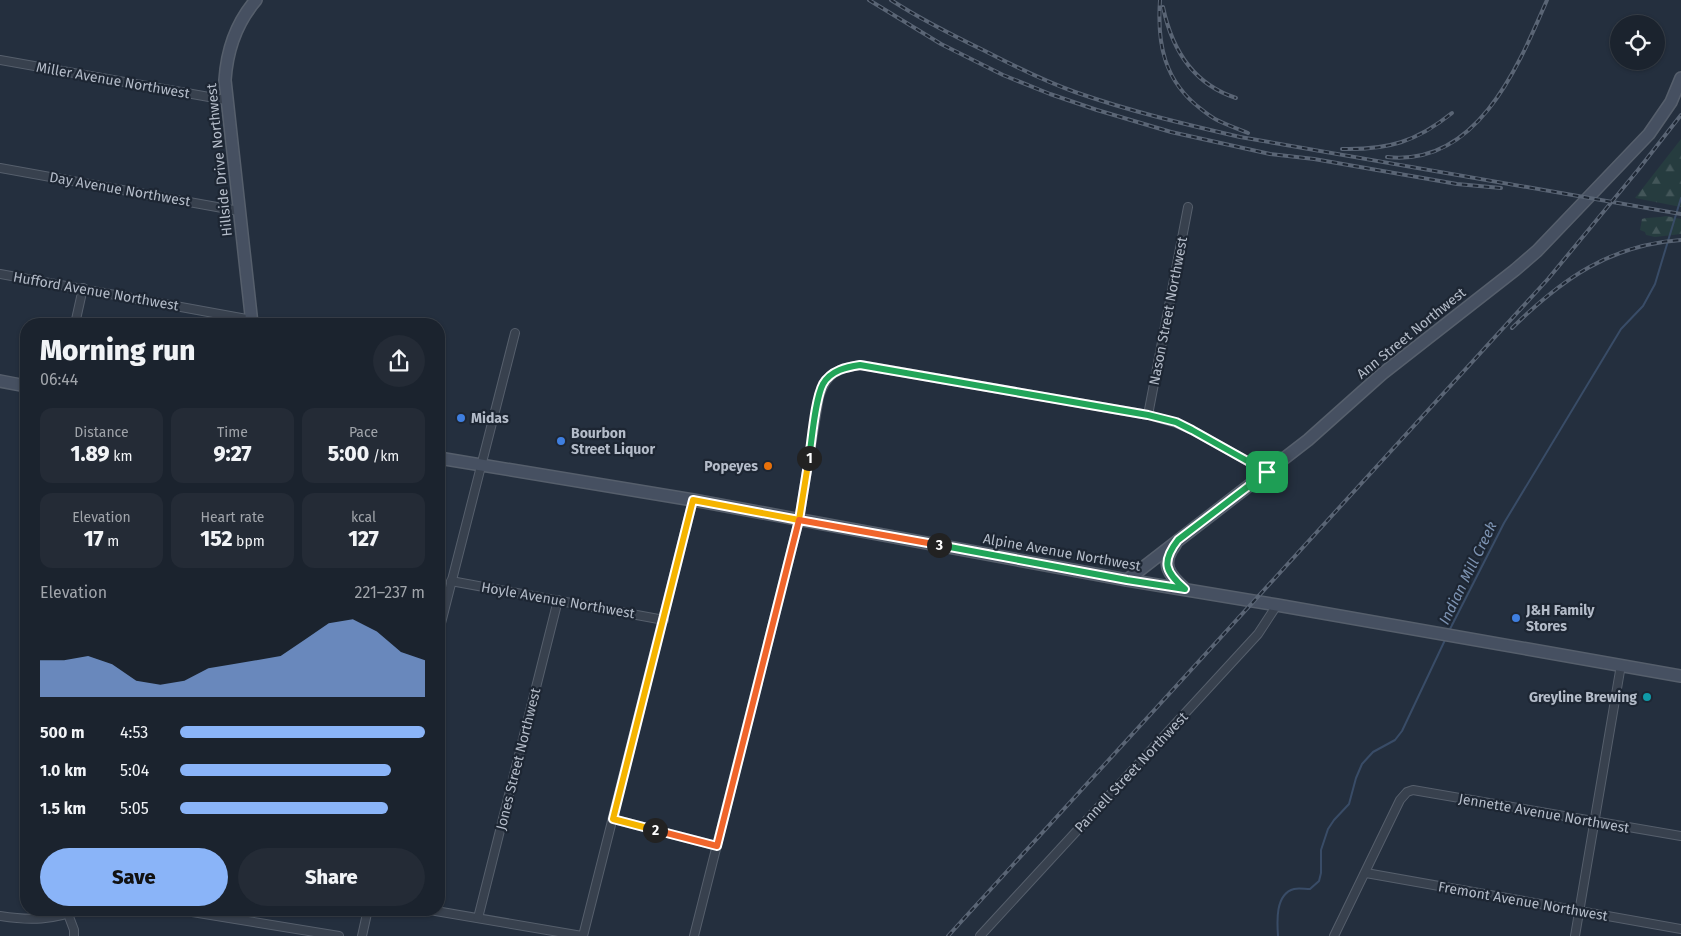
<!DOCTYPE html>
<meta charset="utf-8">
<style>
:root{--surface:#1b232e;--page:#242b36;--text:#f1f3f6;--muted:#a0a4aa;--line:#39404a;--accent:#8ab4f8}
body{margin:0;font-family:"Fira Sans",sans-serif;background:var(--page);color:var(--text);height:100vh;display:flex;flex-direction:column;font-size:19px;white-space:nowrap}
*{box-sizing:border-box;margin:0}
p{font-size:16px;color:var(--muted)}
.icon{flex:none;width:28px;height:28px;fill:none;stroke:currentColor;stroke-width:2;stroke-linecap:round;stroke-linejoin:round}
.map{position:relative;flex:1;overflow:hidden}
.drawer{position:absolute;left:20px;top:318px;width:425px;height:598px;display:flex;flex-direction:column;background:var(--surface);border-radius:20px;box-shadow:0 1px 4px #0004,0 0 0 1px var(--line)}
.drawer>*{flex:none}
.buttons{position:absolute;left:1610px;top:15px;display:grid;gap:10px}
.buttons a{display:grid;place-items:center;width:55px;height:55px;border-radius:50%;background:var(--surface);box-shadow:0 1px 4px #0004,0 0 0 1px var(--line);font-size:25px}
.pin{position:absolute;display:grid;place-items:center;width:42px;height:42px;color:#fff;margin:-21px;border-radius:10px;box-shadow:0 2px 8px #0006}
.km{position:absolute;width:25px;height:25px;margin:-12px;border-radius:50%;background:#222;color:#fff;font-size:14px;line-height:25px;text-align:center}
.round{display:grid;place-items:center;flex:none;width:52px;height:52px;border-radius:26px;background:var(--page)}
.head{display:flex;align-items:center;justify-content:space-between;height:85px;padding:0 20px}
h1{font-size:28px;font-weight:800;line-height:38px}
.stats{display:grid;grid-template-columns:repeat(3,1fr);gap:8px;height:85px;padding:5px 20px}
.stats div{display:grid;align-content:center;border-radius:12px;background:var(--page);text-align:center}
.stats b{font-size:21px;font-weight:800}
.stats small{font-size:14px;font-weight:400}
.stats p{font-size:14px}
.chart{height:140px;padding:10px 20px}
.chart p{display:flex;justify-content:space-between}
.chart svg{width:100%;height:90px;margin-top:5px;fill:var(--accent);opacity:.7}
.button{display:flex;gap:10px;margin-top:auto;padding:10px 20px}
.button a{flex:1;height:58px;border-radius:30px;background:var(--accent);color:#111;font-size:20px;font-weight:800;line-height:58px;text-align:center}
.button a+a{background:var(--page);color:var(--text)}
ul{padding:0 20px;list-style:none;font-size:16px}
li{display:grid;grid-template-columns:80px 60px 1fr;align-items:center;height:38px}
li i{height:12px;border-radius:6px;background:var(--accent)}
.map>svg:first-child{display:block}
.forest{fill:url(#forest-firs)}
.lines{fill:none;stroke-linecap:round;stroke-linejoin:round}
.stream{stroke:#394c67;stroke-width:2}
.minor-casing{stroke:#565f6c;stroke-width:10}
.secondary-casing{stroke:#565f6c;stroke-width:14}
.minor{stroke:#38414e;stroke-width:8}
.secondary{stroke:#465061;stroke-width:11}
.rail-casing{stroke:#5a6575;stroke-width:4}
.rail{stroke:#1d2633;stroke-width:2;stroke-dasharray:5.5;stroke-linecap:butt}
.split-1-casing{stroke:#fff;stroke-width:10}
.split-2-casing{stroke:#fff;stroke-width:10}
.split-3-casing{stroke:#fff;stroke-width:10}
.split-4-casing{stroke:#fff;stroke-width:10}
.split-1{stroke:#22a559;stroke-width:6}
.split-2{stroke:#f5b400;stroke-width:6}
.split-3{stroke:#f0652b;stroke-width:6}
.split-4{stroke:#22a559;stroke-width:6}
.shop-dot{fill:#3f7fe0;stroke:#1d2633;stroke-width:2}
.food-dot{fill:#e8710a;stroke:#1d2633;stroke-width:2}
.culture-dot{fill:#0f9aa8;stroke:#1d2633;stroke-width:2}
.labels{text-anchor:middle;stroke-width:4.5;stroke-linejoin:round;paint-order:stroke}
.street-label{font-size:14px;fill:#b4bcc9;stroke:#1d2633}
.poi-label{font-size:14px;font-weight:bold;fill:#b4bcc9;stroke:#1d2633;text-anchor:start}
.water-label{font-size:15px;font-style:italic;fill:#7c92b1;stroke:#1d2633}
</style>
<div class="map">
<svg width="1681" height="936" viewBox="0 0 1681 936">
<defs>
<pattern id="forest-firs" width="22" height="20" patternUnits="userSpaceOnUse" patternTransform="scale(1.25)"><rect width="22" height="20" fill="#263c3f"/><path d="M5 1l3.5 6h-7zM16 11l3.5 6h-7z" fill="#435659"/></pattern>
</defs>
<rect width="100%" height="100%" fill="#242f3e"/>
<!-- forest -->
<g class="forest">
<polygon points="1681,139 1681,207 1635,198"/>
<path d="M1666 216 1681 219V234L1655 237 1646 235 1645 232 1640 230 1642 219C1646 217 1659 218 1666 216Z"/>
</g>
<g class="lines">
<!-- stream -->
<g class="stream">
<polyline points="1449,631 1504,523 1621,329 1643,306 1655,284 1681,198"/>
<path d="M1278 936C1277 922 1275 894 1294 889 1298 888 1305 889 1310 889L1319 881 1321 873V850L1328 829 1334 820 1349 804 1356 778 1362 764 1373 752 1395 740 1402 731 1445 640"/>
</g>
<!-- minor casing -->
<g class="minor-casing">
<g id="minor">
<polyline points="0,60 226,100"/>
<polyline points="0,168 239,211"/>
<polyline points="0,274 252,320"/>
<polyline points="75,324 83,288"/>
<polyline points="1148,415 1188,207"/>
<polyline points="451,581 664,620"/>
<polyline points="439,631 515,333"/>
<polyline points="613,819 717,846"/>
<polyline points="1366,873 1681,929"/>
<polyline points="174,909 339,936"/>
<polyline points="424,909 582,936"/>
<polyline points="68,914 74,930 74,936"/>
<path d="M0 916C31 921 52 920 82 909"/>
<polyline points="478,918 558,600"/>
<polyline points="362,936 368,909"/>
<polyline points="583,936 693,500"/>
<path d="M694 936 799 520 819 397C826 374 837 368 861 365L1148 415 1176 423 1192 430 1267 472"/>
<polyline points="980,936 1258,634 1277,605"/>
<polyline points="1334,936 1400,800 1407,792 1413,790 1681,836"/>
<polyline points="1575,936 1621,665"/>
</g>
</g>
<!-- secondary casing -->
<g class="secondary-casing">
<g id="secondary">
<path d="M252 324 225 80C227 50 236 23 256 0"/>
<polyline points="0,381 26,386"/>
<polyline points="439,458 693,500 1127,580 1277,605 1681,676"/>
<path d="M1175 545C1160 564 1169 575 1185 589"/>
<polyline points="1127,580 1308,440 1382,374 1515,270 1537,251 1649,134 1671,102 1681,78"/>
</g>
</g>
<!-- minor -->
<use href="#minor" class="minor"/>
<!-- secondary -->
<use href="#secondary" class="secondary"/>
<!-- rail casing -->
<g class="rail-casing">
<g id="rail">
<polyline points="869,0 941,44 1003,75 1050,94 1097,110 1171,132 1270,154 1314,159 1457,184 1501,188"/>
<path d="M891 0C922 20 952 35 985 51 1014 66 1044 81 1075 92 1129 111 1184 124 1240 137L1681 214"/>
<path d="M1160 0C1157 44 1164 81 1201 109 1206 113 1211 117 1217 120 1227 125 1238 129 1248 133"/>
<path d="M1163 7C1172 50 1193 84 1236 98"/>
<path d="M1342 149C1388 150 1416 142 1452 113"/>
<path d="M1387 157C1477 167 1518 67 1547 0"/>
<path d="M1512 328C1562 279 1610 245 1681 240"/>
<polyline points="948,936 1548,279 1638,170 1681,115"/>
</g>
</g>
<!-- rail -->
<use href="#rail" class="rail"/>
</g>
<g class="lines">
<!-- split-1 casing -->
<g class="split-1-casing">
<path id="split-1" d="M809 458C812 439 815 399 823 384 831 370 847 367 860 365L1148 415 1176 422 1192 430 1267 472"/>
</g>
<!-- split-2 casing -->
<g class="split-2-casing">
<polyline id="split-2" points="655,830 613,819 693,500 799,520 809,458"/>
</g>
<!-- split-3 casing -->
<g class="split-3-casing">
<polyline id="split-3" points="655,830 717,846 799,520 939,545"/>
</g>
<!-- split-4 casing -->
<g class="split-4-casing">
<path id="split-4" d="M939 545 1127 580 1185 589C1165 572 1161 562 1178 540L1267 472"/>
</g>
<!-- split-1 -->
<use href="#split-1" class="split-1"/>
<!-- split-2 -->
<use href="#split-2" class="split-2"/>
<!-- split-3 -->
<use href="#split-3" class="split-3"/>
<!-- split-4 -->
<use href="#split-4" class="split-4"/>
</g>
<!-- markers -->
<g class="shop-dot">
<circle cx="461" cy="418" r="5"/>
<circle cx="561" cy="441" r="5"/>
<circle cx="1516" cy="618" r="5"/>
</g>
<circle class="food-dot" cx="768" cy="466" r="5"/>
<circle class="culture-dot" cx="1647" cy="697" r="5"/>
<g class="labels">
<!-- street labels -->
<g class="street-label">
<text transform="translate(113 80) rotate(10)" y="5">Miller Avenue Northwest</text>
<text transform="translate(219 160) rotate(-96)" y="5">Hillside Drive Northwest</text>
<text transform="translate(120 189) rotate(10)" y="5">Day Avenue Northwest</text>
<text transform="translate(96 291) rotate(10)" y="5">Hufford Avenue Northwest</text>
<text transform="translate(1168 311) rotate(-79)" y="5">Nason Street Northwest</text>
<text transform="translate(1411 333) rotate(-39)" y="5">Ann Street Northwest</text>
<text transform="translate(1062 552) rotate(10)" y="5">Alpine Avenue Northwest</text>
<text transform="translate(558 600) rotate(10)" y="5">Hoyle Avenue Northwest</text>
<text transform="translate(518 759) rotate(-76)" y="5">Jones Street Northwest</text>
<text transform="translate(1131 772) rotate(-47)" y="5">Pannell Street Northwest</text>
<text transform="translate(1544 813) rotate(10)" y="5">Jennette Avenue Northwest</text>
<text transform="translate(1523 901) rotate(10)" y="5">Fremont Avenue Northwest</text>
</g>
<!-- poi labels -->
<g class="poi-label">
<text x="471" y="423">Midas</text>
<text x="571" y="438">Bourbon<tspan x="571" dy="16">Street Liquor</tspan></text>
<text x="758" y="471" text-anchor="end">Popeyes</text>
<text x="1526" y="615">J&amp;H Family<tspan x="1526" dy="16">Stores</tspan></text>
<text x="1637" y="702" text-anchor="end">Greyline Brewing</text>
</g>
<!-- water labels -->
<g class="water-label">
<text transform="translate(1468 573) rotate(-64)" y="5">Indian Mill Creek</text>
</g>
</g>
</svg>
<div class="buttons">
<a><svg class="icon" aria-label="locate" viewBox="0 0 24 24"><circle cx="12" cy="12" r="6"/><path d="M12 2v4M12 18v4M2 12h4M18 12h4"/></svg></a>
</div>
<div class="pin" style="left:1267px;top:472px;background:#1e9e55"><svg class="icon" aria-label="arrive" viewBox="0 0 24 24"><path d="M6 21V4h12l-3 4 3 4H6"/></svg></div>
<b class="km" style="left:809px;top:458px">1</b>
<b class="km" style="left:655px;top:830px">2</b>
<b class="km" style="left:939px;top:545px">3</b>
<section class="drawer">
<div class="head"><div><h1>Morning run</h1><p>06:44</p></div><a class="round"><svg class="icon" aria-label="share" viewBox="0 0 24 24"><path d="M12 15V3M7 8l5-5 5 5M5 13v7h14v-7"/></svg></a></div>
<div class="stats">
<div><p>Distance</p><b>1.89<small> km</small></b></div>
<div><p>Time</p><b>9:27</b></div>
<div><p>Pace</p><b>5:00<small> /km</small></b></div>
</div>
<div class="stats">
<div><p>Elevation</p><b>17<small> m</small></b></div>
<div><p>Heart rate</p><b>152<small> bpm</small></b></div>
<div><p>kcal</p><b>127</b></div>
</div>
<div class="chart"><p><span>Elevation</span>221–237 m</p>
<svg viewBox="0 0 160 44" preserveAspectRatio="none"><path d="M0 44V26L10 26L20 24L30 28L40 36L50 38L60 36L70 30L80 28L90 26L100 24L110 16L120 8L130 6L140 12L150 22L160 26V44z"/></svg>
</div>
<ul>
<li><b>500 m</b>4:53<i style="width:100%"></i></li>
<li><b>1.0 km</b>5:04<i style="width:86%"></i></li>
<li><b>1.5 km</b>5:05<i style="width:85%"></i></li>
</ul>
<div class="button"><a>Save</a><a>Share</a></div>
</section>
</div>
